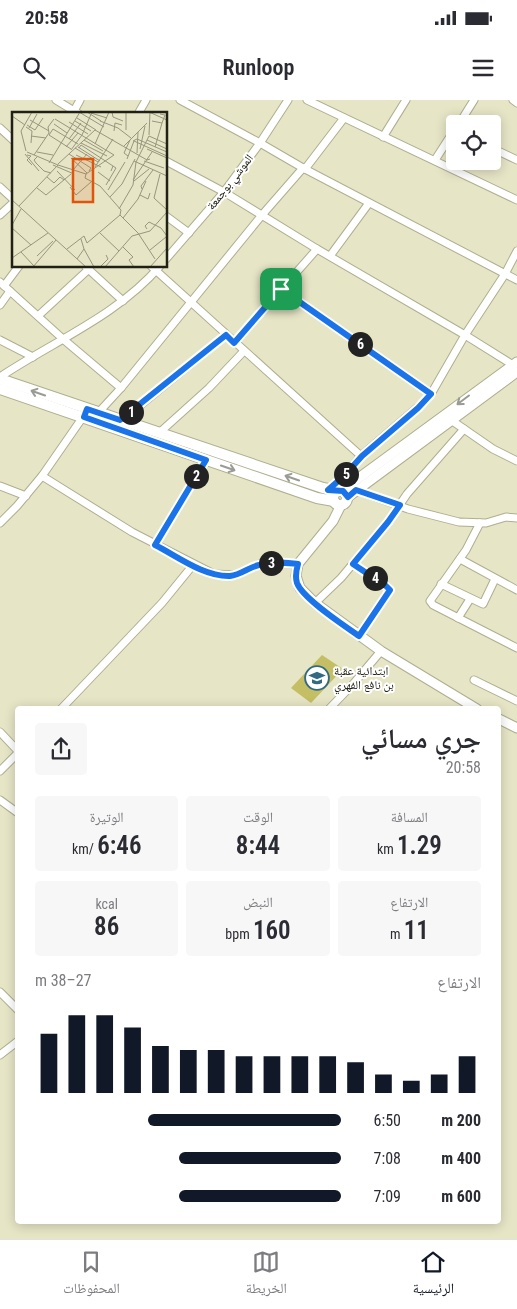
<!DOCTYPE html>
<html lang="ar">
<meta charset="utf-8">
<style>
:root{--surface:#fff;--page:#f7f7f7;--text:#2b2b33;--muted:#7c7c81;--line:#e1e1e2;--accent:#111827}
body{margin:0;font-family:"Roboto Condensed","Noto Naskh Arabic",sans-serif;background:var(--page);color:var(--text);direction:rtl;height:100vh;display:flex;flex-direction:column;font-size:19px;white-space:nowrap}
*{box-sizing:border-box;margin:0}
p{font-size:16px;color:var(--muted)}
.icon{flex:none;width:28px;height:28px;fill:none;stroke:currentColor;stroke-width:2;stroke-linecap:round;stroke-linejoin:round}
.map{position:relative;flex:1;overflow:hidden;direction:ltr}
.panel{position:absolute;left:15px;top:606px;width:486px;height:518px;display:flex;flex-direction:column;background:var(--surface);border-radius:5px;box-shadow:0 2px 12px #0003;direction:rtl}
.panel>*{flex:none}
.buttons{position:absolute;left:446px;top:15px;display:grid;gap:10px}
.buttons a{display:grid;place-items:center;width:55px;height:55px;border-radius:5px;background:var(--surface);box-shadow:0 2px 12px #0003;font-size:25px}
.pin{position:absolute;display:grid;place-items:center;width:42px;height:42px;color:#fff;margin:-21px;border-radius:10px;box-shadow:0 2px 8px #0006}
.km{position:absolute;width:25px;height:25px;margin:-12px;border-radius:50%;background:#222;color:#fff;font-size:14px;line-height:25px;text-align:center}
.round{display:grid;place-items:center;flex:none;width:52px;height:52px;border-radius:5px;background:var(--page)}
.overview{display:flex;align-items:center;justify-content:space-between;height:85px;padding:0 20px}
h1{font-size:28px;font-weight:600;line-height:38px}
.figures{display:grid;grid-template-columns:repeat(3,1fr);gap:8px;height:85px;padding:5px 20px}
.figures div{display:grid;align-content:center;border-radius:5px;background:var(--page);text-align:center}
.figures b{font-size:25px;font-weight:600}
.figures small{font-size:14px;font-weight:400}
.figures p{font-size:14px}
.chart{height:140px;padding:10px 20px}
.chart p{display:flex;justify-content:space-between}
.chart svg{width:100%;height:90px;margin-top:5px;stroke:var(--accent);stroke-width:6}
ul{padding:0 20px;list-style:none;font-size:16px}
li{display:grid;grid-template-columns:80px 60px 1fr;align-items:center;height:38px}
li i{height:12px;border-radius:6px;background:var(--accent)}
.status{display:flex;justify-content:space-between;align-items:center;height:35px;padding:0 25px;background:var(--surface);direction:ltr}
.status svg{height:14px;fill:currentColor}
header{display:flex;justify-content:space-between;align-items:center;height:65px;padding:0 20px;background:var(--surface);font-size:22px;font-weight:600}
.tabs{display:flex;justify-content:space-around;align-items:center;height:70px;border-top:1px solid var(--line);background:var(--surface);font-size:14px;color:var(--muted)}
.tabs a{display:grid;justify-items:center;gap:2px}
.tabs .selected{color:var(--accent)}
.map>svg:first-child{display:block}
.green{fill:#c4be64}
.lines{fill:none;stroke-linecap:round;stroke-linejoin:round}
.minor-casing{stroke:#afae90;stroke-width:9}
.tertiary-casing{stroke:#afae90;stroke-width:11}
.secondary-casing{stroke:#afae90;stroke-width:12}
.minor{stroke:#fff;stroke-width:7}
.tertiary{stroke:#fff;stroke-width:9}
.secondary{stroke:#fff;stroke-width:10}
.oneway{stroke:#9b9b95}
.route-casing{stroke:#fff;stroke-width:10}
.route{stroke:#1a73e8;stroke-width:6}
.labels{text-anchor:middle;stroke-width:4;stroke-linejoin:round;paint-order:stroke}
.street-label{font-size:12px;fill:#202014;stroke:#fff}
.poi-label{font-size:12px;fill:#202014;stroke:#fff;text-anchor:start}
.inset-road{fill:none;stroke:#97967f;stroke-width:1}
.view{fill:#de560c;fill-opacity:0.15;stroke:#de560c;stroke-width:2.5}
.inset-edge{fill:none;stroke:#202014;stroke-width:2.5}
</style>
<div class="status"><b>20:58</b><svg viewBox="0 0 49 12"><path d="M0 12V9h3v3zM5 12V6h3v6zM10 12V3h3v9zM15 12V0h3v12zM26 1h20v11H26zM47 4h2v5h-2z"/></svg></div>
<header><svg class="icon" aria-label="menu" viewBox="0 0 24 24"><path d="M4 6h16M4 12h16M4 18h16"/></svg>Runloop<svg class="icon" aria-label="search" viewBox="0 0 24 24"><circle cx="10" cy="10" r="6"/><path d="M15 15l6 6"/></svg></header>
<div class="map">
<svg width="517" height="1139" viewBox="0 0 517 1139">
<rect width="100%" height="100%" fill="#e6e5c6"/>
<!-- green -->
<polygon class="green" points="322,555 343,569 311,603 291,588"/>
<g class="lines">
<!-- minor casing -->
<g class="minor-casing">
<g id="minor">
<polyline points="56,0 79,14"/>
<polyline points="180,0 260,43 303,68 517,180"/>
<polyline points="307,0 517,100"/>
<polyline points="513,0 517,3"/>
<polyline points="74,11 80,0"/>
<polyline points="138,14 146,0"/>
<polyline points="459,24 474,0"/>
<polyline points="0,28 14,41"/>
<polyline points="383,37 406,0"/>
<polyline points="492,48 517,60"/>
<polyline points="435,60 455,29"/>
<polyline points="166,61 224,92 317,149 465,235 431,294 425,301 361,356 345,375 329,390"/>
<polyline points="305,69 344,18"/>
<polyline points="0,87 14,100"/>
<polyline points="0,115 14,102"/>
<polyline points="166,116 189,133"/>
<polyline points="330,156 369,103"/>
<polyline points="166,159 224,92 260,43 288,0"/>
<polyline points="151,166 361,356"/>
<polyline points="86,167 123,201"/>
<polyline points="0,182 63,239 121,288"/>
<polyline points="4,186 19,166"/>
<polyline points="281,189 431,294"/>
<polyline points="0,205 10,191"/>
<polyline points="38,216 89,169"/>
<polyline points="0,240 33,257"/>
<polyline points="234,243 317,149"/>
<polyline points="513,265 465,235 505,174 517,151"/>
<path d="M0 277C54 241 117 216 160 166"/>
<polyline points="98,313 121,288 262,115 303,68"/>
<polyline points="451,320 493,349 517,361"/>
<polyline points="121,321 226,235"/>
<polyline points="159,333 209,288 244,251"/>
<polyline points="42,376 132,432 214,474 236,475 260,464 269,463 298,464"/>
<polyline points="0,386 26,396"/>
<polyline points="356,390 408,409 459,422 486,423 506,417 517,418"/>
<polyline points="0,423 17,406 42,376 85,314"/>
<polyline points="480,423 466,450 430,501 433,505 517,548"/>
<polyline points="155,445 206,360"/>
<polyline points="460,459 517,490"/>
<polyline points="353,464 386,485 390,490 359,536"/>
<polyline points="441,484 483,504 495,479"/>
<polyline points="315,503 341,478 388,422 407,394 464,329"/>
<polyline points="458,518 470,499"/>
<polyline points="474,580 517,601"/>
<polyline points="61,609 162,503 193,465"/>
<polyline points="329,609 354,583 381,551"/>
<polyline points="0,632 18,651"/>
<polyline points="0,671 18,653"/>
<polyline points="0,700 18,713"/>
<polyline points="0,892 18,910"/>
<polyline points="0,955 18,941"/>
</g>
</g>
<!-- tertiary casing -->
<g class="tertiary-casing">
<g id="tertiary">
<polyline points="343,391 356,380 517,262"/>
<polyline points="348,397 517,272"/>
<polyline points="341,405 333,421 298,464 296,476 300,488 315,503 381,551 477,609"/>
<polyline points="499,619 517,628"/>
</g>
</g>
<!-- secondary casing -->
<g class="secondary-casing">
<g id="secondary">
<polyline points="0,279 323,388 339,391"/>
<polyline points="0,289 317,398 334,401"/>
<circle cx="340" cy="398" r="7"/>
</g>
</g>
<!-- minor -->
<use href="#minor" class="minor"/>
<!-- tertiary -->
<use href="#tertiary" class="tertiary"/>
<!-- secondary -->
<use href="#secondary" class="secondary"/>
</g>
<!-- one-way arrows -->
<defs><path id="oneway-shaft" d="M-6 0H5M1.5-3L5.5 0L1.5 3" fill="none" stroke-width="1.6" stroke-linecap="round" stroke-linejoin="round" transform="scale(1.25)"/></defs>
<g class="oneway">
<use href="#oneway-shaft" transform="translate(38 293) rotate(-161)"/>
<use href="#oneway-shaft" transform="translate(463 300) rotate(143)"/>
<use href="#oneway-shaft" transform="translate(228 368) rotate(19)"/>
<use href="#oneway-shaft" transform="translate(292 378) rotate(-161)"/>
</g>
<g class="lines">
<!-- route casing -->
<g class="route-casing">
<path id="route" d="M281 189 431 294 418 308 362 356 345 375 328 390 343 391 348 397 356 390 400 405 388 422 353 464 386 486 390 490 359 536C345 526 303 499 297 483 295 477 296 471 298 464 286 463 272 461 259 465 249 467 241 475 230 476 204 477 177 456 155 445L206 360 84 317 87 309 120 320 226 235 234 243Z"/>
</g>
<!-- route -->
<use href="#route" class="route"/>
</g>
<!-- icons -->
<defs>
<g id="school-ring" transform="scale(1.25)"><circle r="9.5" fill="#fff" stroke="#326a84" stroke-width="1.5"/><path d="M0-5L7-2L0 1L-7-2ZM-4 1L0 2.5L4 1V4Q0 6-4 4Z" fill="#326a84"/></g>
</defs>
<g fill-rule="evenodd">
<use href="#school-ring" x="317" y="578"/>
</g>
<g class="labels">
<!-- street labels -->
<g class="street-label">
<text transform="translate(230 82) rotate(-52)" y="4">الموشي بوجمعة</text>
</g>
<!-- poi labels -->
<g class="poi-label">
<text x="334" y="575">ابتدائية عقبة<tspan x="334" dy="14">بن نافع الفهري</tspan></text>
</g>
</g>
<!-- overview -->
<g transform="translate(12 12)">
<rect width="155" height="155" fill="#e6e5c6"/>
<path class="inset-road" d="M67 0 92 15M75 0 89 9M100 0 101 5 111 9M137 0 155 8M79 1 95 6M0 4 13 13M65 6 84 18M43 7 102 43M18 8 37 19M63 9 79 19M88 9 106 16 119 26M140 9 150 11 153 3 148 2M57 10 76 22M42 12 55 21M15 13 23 18 31 6M14 15 20 19 19 31M17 16 25 2M114 18V0M102 19 103 11 110 13M137 23 138 0M19 24 34 26M137 24 155 32M57 27 69 11M72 28 91 39M135 28 155 37M121 29 125 27 155 40M122 29 155 44M69 31 95 44M83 32 97 0M112 34 135 11M54 35 66 21M66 35 88 49M143 35 150 11M63 36 86 50M67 36 69 33 101 54 99 59M59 37 37 23 41 17 66 32M128 37 133 14M135 37 155 46M59 38 70 23 80 0M14 39 9 19 20 0M15 40 46 53M25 40 41 43M125 41 126 20M13 42 27 59M57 42 79 56 77 59M15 43 19 44 15 48 20 53M22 43 37 21 36 15 42 7M64 43 89 55M116 44 112 41 118 28M25 45 22 48 24 51 32 59 39 61M59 46 75 61M115 47 122 29M122 49 155 64M132 49 152 56M37 51 68 0M46 52 83 18 135 48 138 47M41 53 62 62M46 53 74 62M83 55 101 27M61 58 75 42M45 59 63 78M86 60 98 69M74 62 73 66 88 74 109 98 108 103 126 121 143 147M74 62 102 43M148 62 142 86 155 98M35 65 42 71 48 65 52 68M121 68 140 40M122 69 137 57M94 73 104 56 101 54M58 75 64 83 79 70M25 76 34 83 59 62M130 77 129 74 141 58M96 78 113 50M128 83 136 87 138 81M98 85 110 72 123 47M0 88 74 155M7 94 46 53M107 97 121 73 124 50 137 24M111 106 126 87 134 69M0 113 9 97M0 116 19 133M135 117 133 114 137 110 149 116 155 124M88 121 107 139M111 135 121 145 117 148 122 155M55 137 72 124 75 131 108 103M72 137 82 155M138 138 154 125M9 140 22 154M25 144 41 129M0 146 36 121M65 147 72 137 69 127M21 155 44 128M88 155 96 147 94 143M93 155 120 124 138 119 155 100M138 155 155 136"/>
<path class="view" d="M61 47H81V90H61Z"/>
<rect width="155" height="155" class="inset-edge"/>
</g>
</svg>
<div class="buttons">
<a><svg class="icon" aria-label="locate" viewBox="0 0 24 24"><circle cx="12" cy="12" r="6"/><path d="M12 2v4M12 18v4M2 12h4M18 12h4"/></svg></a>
</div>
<div class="pin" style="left:281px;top:189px;background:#1e9e55"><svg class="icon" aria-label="arrive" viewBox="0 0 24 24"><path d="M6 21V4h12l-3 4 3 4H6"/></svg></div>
<b class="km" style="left:131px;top:312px">1</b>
<b class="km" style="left:196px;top:376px">2</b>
<b class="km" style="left:271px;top:463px">3</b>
<b class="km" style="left:375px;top:478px">4</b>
<b class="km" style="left:346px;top:374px">5</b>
<b class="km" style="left:360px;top:244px">6</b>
<section class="panel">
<div class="overview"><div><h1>جري مسائي</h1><p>20:58</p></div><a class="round"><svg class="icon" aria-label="share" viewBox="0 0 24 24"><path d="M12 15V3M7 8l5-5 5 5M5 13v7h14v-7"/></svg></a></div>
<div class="figures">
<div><p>المسافة</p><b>1.29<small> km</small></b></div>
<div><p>الوقت</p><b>8:44</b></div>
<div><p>الوتيرة</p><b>6:46<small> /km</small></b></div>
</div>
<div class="figures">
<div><p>الارتفاع</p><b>11<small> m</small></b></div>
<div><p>النبض</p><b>160<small> bpm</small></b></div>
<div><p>kcal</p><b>86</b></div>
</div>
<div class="chart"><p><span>الارتفاع</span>27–38 m</p>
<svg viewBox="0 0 160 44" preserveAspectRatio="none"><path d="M5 44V15M15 44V6M25 44V6M35 44V12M45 44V21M55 44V23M65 44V23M75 44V26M85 44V26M95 44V26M105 44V26M115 44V29M125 44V35M135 44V38M145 44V35M155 44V26"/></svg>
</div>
<ul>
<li><b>200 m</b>6:50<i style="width:63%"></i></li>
<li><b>400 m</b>7:08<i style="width:53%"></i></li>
<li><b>600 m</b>7:09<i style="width:53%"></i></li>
</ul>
</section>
</div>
<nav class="tabs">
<a class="selected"><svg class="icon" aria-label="home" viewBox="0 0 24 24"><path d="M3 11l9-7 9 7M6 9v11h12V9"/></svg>الرئيسية</a>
<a><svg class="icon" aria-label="map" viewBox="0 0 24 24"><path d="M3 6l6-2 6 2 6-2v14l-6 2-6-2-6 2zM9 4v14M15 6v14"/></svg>الخريطة</a>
<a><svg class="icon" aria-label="saved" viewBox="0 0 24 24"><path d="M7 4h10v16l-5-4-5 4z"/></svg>المحفوظات</a>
</nav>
